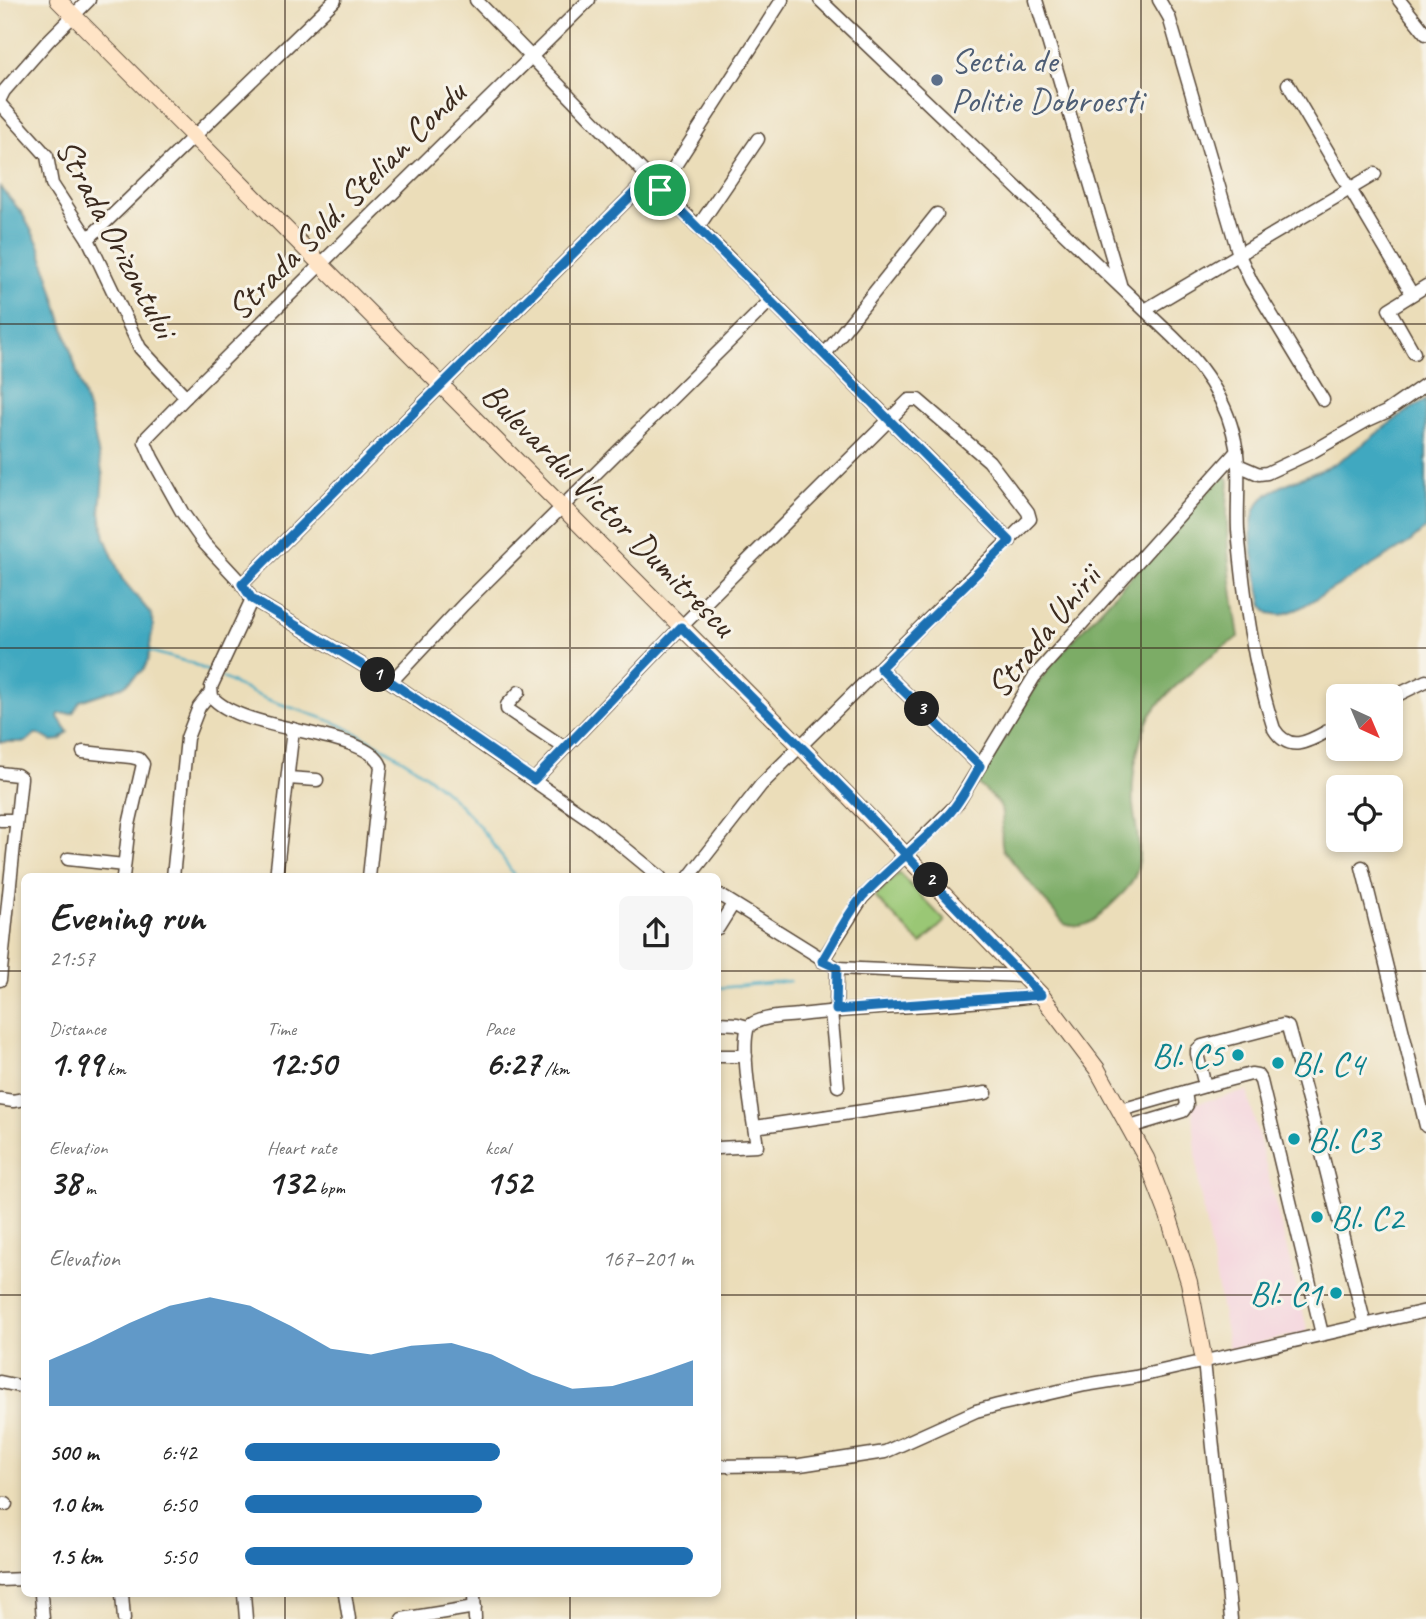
<!DOCTYPE html>
<meta charset="utf-8">
<style>
:root{--surface:#fff;--page:#f6f6f6;--text:#222;--muted:#767676;--accent:#1f6fb2}
body{margin:0;font-family:Caveat,sans-serif;background:var(--page);color:var(--text);height:100vh;display:flex;flex-direction:column;font-size:26px;white-space:nowrap}
*{box-sizing:border-box;margin:0}
p{font-size:23px;color:var(--muted)}
.icon{flex:none;width:38px;height:38px;fill:none;stroke:currentColor;stroke-width:2;stroke-linecap:round;stroke-linejoin:round}
.map{position:relative;flex:1;overflow:hidden}
.details{position:absolute;left:21px;top:873px;width:700px;height:724px;display:flex;flex-direction:column;background:var(--surface);border-radius:10px;box-shadow:0 4px 10px #0003}
.details>*{flex:none}
.needle{width:46px;rotate:136deg}
.controls{position:absolute;left:1326px;top:684px;display:grid;gap:14px}
.controls a{display:grid;place-items:center;width:77px;height:77px;border-radius:10px;background:var(--surface);box-shadow:0 4px 10px #0003;font-size:35px}
.pin{position:absolute;display:grid;place-items:center;width:60px;height:60px;color:#fff;margin:-30px;border:4px solid #fff;border-radius:50%;box-shadow:0 2px 7px #0007}
.km{position:absolute;width:35px;height:35px;margin:-18px;border-radius:50%;background:#222;color:#fff;font-size:19px;line-height:35px;text-align:center}
.round{display:grid;place-items:center;flex:none;width:74px;height:74px;border-radius:10px;background:var(--page)}
.summary{display:flex;align-items:center;justify-content:space-between;height:119px;padding:0 28px}
h1{font-size:38px;font-weight:700;line-height:52px}
.stats{display:grid;grid-template-columns:repeat(3,1fr);gap:10px;height:119px;padding:7px 28px}
.stats div{display:grid;align-content:center}
.stats b{font-size:35px;font-weight:700}
.stats small{font-size:19px;font-weight:400}
.stats p{font-size:19px}
.chart{height:196px;padding:14px 28px}
.chart p{display:flex;justify-content:space-between}
.chart svg{width:100%;height:126px;margin-top:7px;fill:var(--accent);opacity:.7}
ul{padding:0 28px;list-style:none;font-size:23px}
li{display:grid;grid-template-columns:112px 84px 1fr;align-items:center;height:52px}
li i{height:18px;border-radius:9px;background:var(--accent)}
.map>svg:first-child{display:block}
.built{fill:#f4cfdc}
.green{fill:#9ac774;stroke:#6a7849;stroke-width:2}
.forest{fill:#7bac66;stroke:#5b6b42;stroke-width:2}
.water{fill:#40a8c0;stroke:#3e696f;stroke-width:2}
.lines{fill:none;stroke-linecap:round;stroke-linejoin:round}
.stream{stroke:#40a8c0;stroke-width:2.5}
.street-casing{stroke:#554535;stroke-width:15}
.secondary-casing{stroke:#554535;stroke-width:18}
.street{stroke:#fff;stroke-width:12}
.secondary{stroke:#ffe4c6;stroke-width:16}
.route-casing{stroke:#fff;stroke-width:14}
.route{stroke:#1f6fb2;stroke-width:9}
.grid{fill:none;stroke:#3b2a1e;stroke-width:2;stroke-opacity:0.55}
.service-dot{fill:#5c6f8a;stroke:#f7f3e8;stroke-width:2.5}
.culture-dot{fill:#0f9aa8;stroke:#f7f3e8;stroke-width:2.5}
.labels{text-anchor:middle;stroke-width:6;stroke-linejoin:round;paint-order:stroke}
.service-label{font-size:35px;fill:#4e5e75;stroke:#f7f3e8;text-anchor:start}
.street-label{font-size:35px;fill:#3b2a1e;stroke:#f7f3e8}
.culture-label{font-size:35px;fill:#0d838f;stroke:#f7f3e8;text-anchor:start}
</style>
<div class="map">
<svg width="1426" height="1619" viewBox="0 0 1426 1619">
<rect width="100%" height="100%" fill="#f7f3e8"/>
<filter id="ink" filterUnits="userSpaceOnUse"><feTurbulence type="fractalNoise" baseFrequency=".0143" numOctaves="2"/><feDisplacementMap in="SourceGraphic" scale="14" xChannelSelector="R" yChannelSelector="G"/><feConvolveMatrix kernelMatrix="1 2 1 2 8 2 1 2 1" color-interpolation-filters="sRGB"/></filter>
<filter id="wash" filterUnits="userSpaceOnUse"><feTurbulence type="fractalNoise" baseFrequency=".00686" numOctaves="4" result="noise"/><feDisplacementMap in="SourceGraphic" scale="28" xChannelSelector="R" yChannelSelector="G"/><feGaussianBlur stdDeviation="1.57" result="paint"/><feColorMatrix in="noise" values="0 0 0 0 0 0 0 0 0 0 0 0 0 0 0 0 0 1.4 0 .05"/><feComposite in="paint" operator="in"/></filter>
<g filter="url(#wash)">
<rect width="100%" height="100%" fill="#ebddb9"/>
<!-- built -->
<polygon class="built" points="1247,1091 1308,1332 1229,1349 1199,1187 1192,1104"/>
<!-- green -->
<polygon class="green" points="899,873 945,921 921,944 875,897"/>
<!-- forest -->
<path class="forest" d="M1222 476 1228 478 1229 481C1223 534 1231 585 1239 637 1213 652 1161 694 1148 720 1137 744 1131 778 1133 804 1135 829 1145 855 1134 878 1128 891 1115 900 1106 910 1093 923 1082 930 1064 924L1003 850C998 833 1007 817 999 804 993 796 984 791 978 783L1037 684 1058 657Z"/>
<!-- water -->
<g class="water">
<polygon points="0,187 22,213 39,245 91,419 103,476 100,512 105,538 122,579 151,614 153,625 148,660 144,669 124,686 80,701 73,713 59,714 58,717 68,732 60,740 51,741 39,734 35,734 26,742 0,742"/>
<path d="M1426 400V528L1410 542 1368 568 1298 609 1281 615 1269 613 1263 606C1258 580 1245 535 1255 510 1263 487 1308 477 1328 467 1363 449 1390 418 1426 400Z"/>
</g>
<g class="lines">
<!-- stream -->
<g class="stream">
<polyline points="149,651 191,663 212,673"/>
<path d="M221 677C235 684 250 692 264 698 289 708 316 714 340 725 420 763 469 801 515 877"/>
<polyline points="718,988 790,981"/>
</g>
</g>
</g>
<g filter="url(#ink)">
<g class="lines">
<!-- street casing -->
<g class="street-casing">
<g id="street">
<polyline points="476,0 660,189 1010,541"/>
<polyline points="589,0 186,397 147,437 145,442 152,458 182,512 204,543 242,584 252,599 391,682 592,821 660,877"/>
<path d="M820 0 1173 337C1209 372 1236 414 1238 466 1239 488 1237 509 1238 530 1244 597 1253 665 1274 729 1292 758 1316 736 1339 725"/>
<polyline points="1036,0 1120,284"/>
<polyline points="1159,0 1169,17 1239,255 1251,281 1323,400"/>
<polyline points="1399,0 1426,34"/>
<polyline points="1288,84 1412,294"/>
<polyline points="0,99 4,91 48,41 89,0"/>
<polyline points="0,104 47,156 52,184 88,239 140,348 186,397"/>
<polyline points="660,189 782,0"/>
<polyline points="698,227 758,139"/>
<polyline points="88,239 335,0"/>
<polyline points="1145,310 1375,174"/>
<polyline points="1414,353 1389,309 1426,286"/>
<polyline points="825,354 937,214"/>
<polyline points="1238,465 1259,474 1267,473 1312,452 1366,421 1386,412 1426,384"/>
<polyline points="242,584 649,178"/>
<path d="M252 599 211 687 212 697C244 734 367 729 381 766L369 877"/>
<polyline points="880,668 980,766"/>
<polyline points="391,682 463,605 771,300"/>
<polyline points="519,692 507,705 507,709 565,748"/>
<polyline points="1391,698 1426,681"/>
<polyline points="83,752 131,757 139,759 143,764 129,825 123,877"/>
<polyline points="0,773 17,775 21,778 0,980"/>
<polyline points="288,778 317,780"/>
<polyline points="534,780 681,627 890,419 909,400 918,400 989,461 1028,512 1030,519 761,785 689,877"/>
<polyline points="0,820 16,820"/>
<polyline points="68,859 124,865"/>
<polyline points="1362,867 1426,1126"/>
<polyline points="173,877 187,738 199,707 211,692"/>
<polyline points="276,877 293,729"/>
<polyline points="718,894 837,968 1022,976"/>
<polyline points="718,928 733,904"/>
<polyline points="822,961 862,898 957,804 1034,677 1237,451"/>
<polyline points="831,1011 838,1086"/>
<polyline points="836,1011 837,968"/>
<path d="M718 1023 737 1024 748 1027C760 1016 784 1017 799 1015 879 1005 961 1006 1041 995"/>
<polyline points="718,1056 746,1056"/>
<polyline points="0,1099 13,1101 24,1099"/>
<polyline points="1121,1110 1205,1086"/>
<polyline points="755,1127 986,1093"/>
<polyline points="1130,1127 1183,1111 1187,1105 1185,1092"/>
<path d="M718 1148 757 1146C753 1119 740 1050 748 1027"/>
<polyline points="1322,1334 1261,1081 1257,1075 1251,1074 1205,1086 1197,1054 1197,1050 1202,1046 1283,1025 1288,1027 1316,1130 1365,1325"/>
<polyline points="1204,1361 1231,1619"/>
<polyline points="0,1382 24,1387"/>
<polyline points="718,1466 800,1465 885,1452 976,1411 998,1405 1085,1385 1135,1377 1426,1311"/>
<polyline points="0,1504 6,1504"/>
<polyline points="0,1580 24,1579"/>
<polyline points="41,1594 43,1619"/>
<polyline points="122,1594 124,1619"/>
<polyline points="244,1594 246,1619"/>
<polyline points="345,1594 349,1619"/>
<polyline points="474,1594 475,1619"/>
<polyline points="402,1619 475,1607"/>
</g>
</g>
<!-- secondary casing -->
<g class="secondary-casing">
<polyline id="secondary" points="58,0 800,746 1041,995 1097,1069 1146,1158 1168,1215 1189,1282 1204,1361"/>
</g>
<!-- street -->
<use href="#street" class="street"/>
<!-- secondary -->
<use href="#secondary" class="secondary"/>
</g>
</g>
<g class="lines" filter="url(#ink)">
<!-- route casing -->
<g class="route-casing">
<path id="route" d="M660 190 649 178 242 584 252 599 391 682 534 780 681 627C739 685 797 742 854 800 916 865 978 931 1041 995L836 1010 837 968 822 961C835 940 846 916 862 897 889 868 921 844 948 815 961 801 970 782 980 766L880 668 1010 541 660 190"/>
</g>
<!-- route -->
<use href="#route" class="route"/>
</g>
<!-- grid -->
<path class="grid" d="M285 0V877M570 0V877M856 0V1619M1141 0V1619M0 324H1426M0 648H1426M0 971H24M718 971H1426M0 1295H24M718 1295H1426M285 1594V1619M570 1594V1619"/>
<!-- markers -->
<circle class="service-dot" cx="937" cy="80" r="7"/>
<g class="culture-dot">
<circle cx="1238" cy="1055" r="7"/>
<circle cx="1278" cy="1063" r="7"/>
<circle cx="1294" cy="1139" r="7"/>
<circle cx="1317" cy="1217" r="7"/>
<circle cx="1336" cy="1293" r="7"/>
</g>
<g class="labels">
<!-- service labels -->
<g class="service-label">
<text x="951" y="72">Sectia de<tspan x="951" dy="40">Politie Dobroesti</tspan></text>
</g>
<!-- street labels -->
<g class="street-label">
<text transform="translate(346 200) rotate(-45)" y="12">Strada Sold. Stelian Condu</text>
<text transform="translate(117 238) rotate(62)" y="12">Strada Orizontului</text>
<text transform="translate(609 509) rotate(45)" y="12">Bulevardul Victor Dumitrescu</text>
<text transform="translate(1043 631) rotate(-51)" y="12">Strada Unirii</text>
</g>
<!-- culture labels -->
<g class="culture-label">
<text x="1224" y="1067" text-anchor="end">Bl. C5</text>
<text x="1292" y="1075">Bl. C4</text>
<text x="1308" y="1151">Bl. C3</text>
<text x="1331" y="1229">Bl. C2</text>
<text x="1322" y="1305" text-anchor="end">Bl. C1</text>
</g>
</g>
</svg>
<div class="controls">
<a><svg class="needle" viewBox="-14 -14 28 28"><path d="M0-13l5 13h-10z" fill="#e53935"/><path d="M0 13l5-13h-10z" fill="#767676"/></svg></a>
<a><svg class="icon" aria-label="locate" viewBox="0 0 24 24"><circle cx="12" cy="12" r="6"/><path d="M12 2v4M12 18v4M2 12h4M18 12h4"/></svg></a>
</div>
<div class="pin" style="left:660px;top:190px;background:#1e9e55"><svg class="icon" aria-label="arrive" viewBox="0 0 24 24"><path d="M6 21V4h12l-3 4 3 4H6"/></svg></div>
<b class="km" style="left:378px;top:675px">1</b>
<b class="km" style="left:931px;top:880px">2</b>
<b class="km" style="left:922px;top:709px">3</b>
<section class="details">
<div class="summary"><div><h1>Evening run</h1><p>21:57</p></div><a class="round"><svg class="icon" aria-label="share" viewBox="0 0 24 24"><path d="M12 15V3M7 8l5-5 5 5M5 13v7h14v-7"/></svg></a></div>
<div class="stats">
<div><p>Distance</p><b>1.99<small> km</small></b></div>
<div><p>Time</p><b>12:50</b></div>
<div><p>Pace</p><b>6:27<small> /km</small></b></div>
</div>
<div class="stats">
<div><p>Elevation</p><b>38<small> m</small></b></div>
<div><p>Heart rate</p><b>132<small> bpm</small></b></div>
<div><p>kcal</p><b>152</b></div>
</div>
<div class="chart"><p><span>Elevation</span>167–201 m</p>
<svg viewBox="0 0 160 44" preserveAspectRatio="none"><path d="M0 44V28L10 22L20 15L30 9L40 6L50 9L60 16L70 24L80 26L90 23L100 22L110 26L120 33L130 38L140 37L150 33L160 28V44z"/></svg>
</div>
<ul>
<li><b>500 m</b>6:42<i style="width:57%"></i></li>
<li><b>1.0 km</b>6:50<i style="width:53%"></i></li>
<li><b>1.5 km</b>5:50<i style="width:100%"></i></li>
</ul>
</section>
</div>
